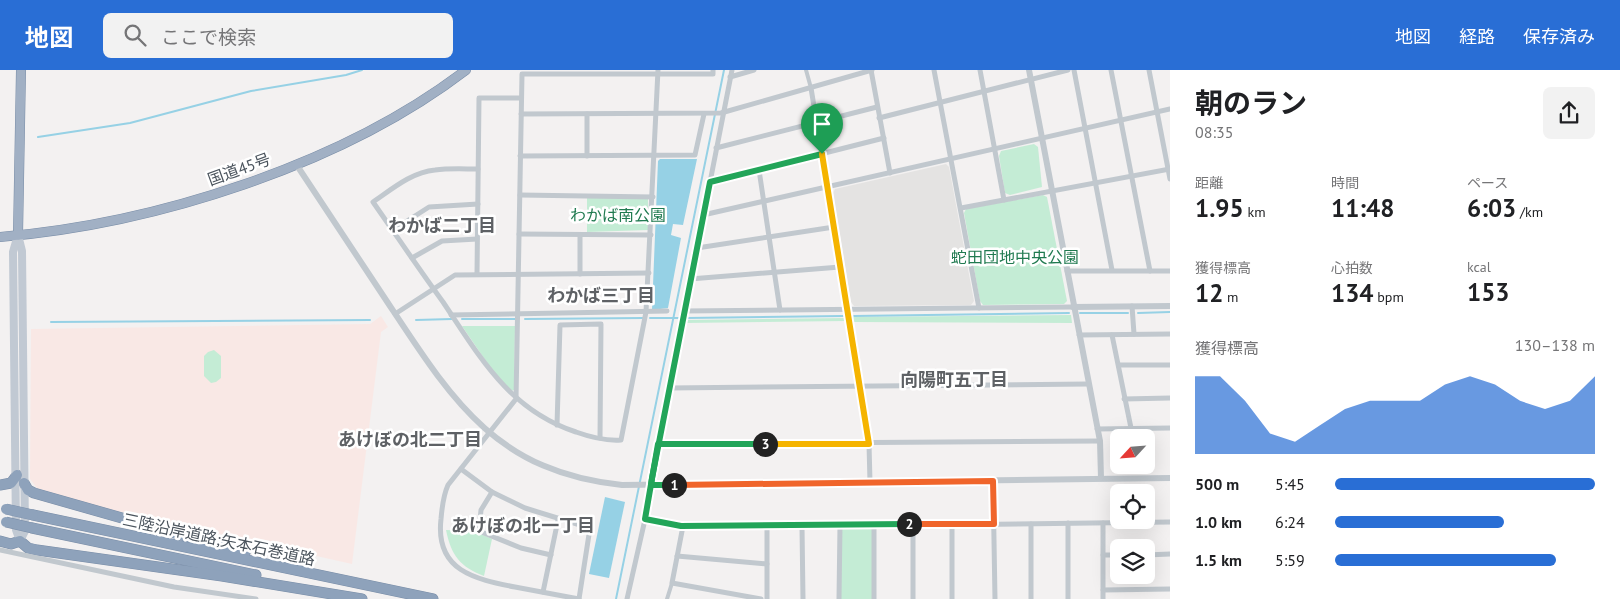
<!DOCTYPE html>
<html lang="ja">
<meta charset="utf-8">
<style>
:root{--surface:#fff;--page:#f2f2f2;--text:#202124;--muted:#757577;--accent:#296ed5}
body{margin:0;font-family:"PT Sans","Noto Sans JP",sans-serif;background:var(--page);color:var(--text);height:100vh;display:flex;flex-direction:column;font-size:19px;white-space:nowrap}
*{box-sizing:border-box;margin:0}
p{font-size:16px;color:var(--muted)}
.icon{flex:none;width:28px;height:28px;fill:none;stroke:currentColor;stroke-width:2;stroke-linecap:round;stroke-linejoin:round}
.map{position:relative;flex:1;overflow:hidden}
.drawer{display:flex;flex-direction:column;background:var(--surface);width:450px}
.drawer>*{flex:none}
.needle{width:32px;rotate:244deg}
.fabs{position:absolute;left:1110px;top:359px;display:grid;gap:10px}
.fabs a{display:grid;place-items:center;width:45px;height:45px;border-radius:8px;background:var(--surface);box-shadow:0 5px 20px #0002;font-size:25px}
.pin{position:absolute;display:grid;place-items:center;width:42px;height:42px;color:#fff;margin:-51px -21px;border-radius:50% 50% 50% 0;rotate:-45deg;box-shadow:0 0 5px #0007}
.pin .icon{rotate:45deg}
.km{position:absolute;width:25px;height:25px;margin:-12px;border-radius:50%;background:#222;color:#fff;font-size:14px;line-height:25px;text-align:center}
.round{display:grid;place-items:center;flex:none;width:52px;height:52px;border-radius:8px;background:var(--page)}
.overview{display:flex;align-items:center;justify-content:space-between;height:85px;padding:0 25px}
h1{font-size:28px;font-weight:700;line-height:38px}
.figures{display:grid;grid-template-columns:repeat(3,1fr);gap:8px;height:85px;padding:5px 25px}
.figures div{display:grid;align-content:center}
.figures b{font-size:25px;font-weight:700}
.figures small{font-size:14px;font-weight:400}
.figures p{font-size:14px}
.chart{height:140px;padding:10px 25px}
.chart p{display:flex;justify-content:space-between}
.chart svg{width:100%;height:90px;margin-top:5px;fill:var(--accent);opacity:.7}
ul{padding:0 25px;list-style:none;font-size:16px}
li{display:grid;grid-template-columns:80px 60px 1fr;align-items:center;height:38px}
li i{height:12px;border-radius:6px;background:var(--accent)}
header{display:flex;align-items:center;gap:30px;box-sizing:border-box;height:70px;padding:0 25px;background:var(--accent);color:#fff}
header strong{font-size:24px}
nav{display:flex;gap:28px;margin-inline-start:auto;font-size:18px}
.search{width:350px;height:45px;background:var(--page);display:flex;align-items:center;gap:12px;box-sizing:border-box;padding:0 18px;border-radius:8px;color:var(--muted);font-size:19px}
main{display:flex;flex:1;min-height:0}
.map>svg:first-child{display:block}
.education{fill:#e4e3e2}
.medical{fill:#f9e8e5}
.green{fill:#c4ecd5}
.water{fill:#96d1e5}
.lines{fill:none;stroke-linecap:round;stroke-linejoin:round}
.stream{stroke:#96d1e5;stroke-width:2}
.trunk-casing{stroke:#798da7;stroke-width:10}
.motorway-casing{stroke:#798da7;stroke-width:11}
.pedestrian{stroke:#c1c8ce;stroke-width:4}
.minor{stroke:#c1c8ce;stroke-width:5}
.tertiary{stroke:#c1c8ce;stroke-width:6}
.secondary{stroke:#c1c9d3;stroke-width:8}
.trunk{stroke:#a1b0c4;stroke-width:9}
.motorway{stroke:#8ea2bb;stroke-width:10}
.motorway-bridge-casing{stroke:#798da7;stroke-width:11;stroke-linecap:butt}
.motorway-bridge{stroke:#8ea2bb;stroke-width:10}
.split-1-casing{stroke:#fff;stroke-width:10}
.split-2-casing{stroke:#fff;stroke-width:10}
.split-3-casing{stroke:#fff;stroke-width:10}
.split-4-casing{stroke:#fff;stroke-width:10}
.split-1{stroke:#22a559;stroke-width:6}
.split-2{stroke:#f0652b;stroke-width:6}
.split-3{stroke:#22a559;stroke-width:6}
.split-4{stroke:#f5b400;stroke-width:6}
.labels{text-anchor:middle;stroke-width:5;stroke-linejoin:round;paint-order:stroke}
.street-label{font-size:16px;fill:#4b545d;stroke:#fff}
.park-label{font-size:16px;fill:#207a50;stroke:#fff}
.neighbourhood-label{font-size:18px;font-weight:bold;fill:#5e6165;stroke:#fff}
</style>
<header>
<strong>地図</strong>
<div class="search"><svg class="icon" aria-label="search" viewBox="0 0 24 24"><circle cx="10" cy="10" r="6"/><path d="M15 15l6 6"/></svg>ここで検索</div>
<nav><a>地図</a><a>経路</a><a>保存済み</a></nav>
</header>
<main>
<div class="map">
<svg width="1170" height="529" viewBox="0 0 1170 529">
<rect width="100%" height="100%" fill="#f3f1f1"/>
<!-- education -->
<polygon class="education" points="946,94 949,97 974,231 971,235 854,236 851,232 833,123 835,119"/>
<!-- medical -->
<polygon class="medical" points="381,246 388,257 381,262 352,494 95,436 37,418 30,409 31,259 370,254"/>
<!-- green -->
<g class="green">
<polygon points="1034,74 1038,77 1042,117 1010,125 1005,123 999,86 1001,81"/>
<polygon points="1043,125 1047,127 1067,231 1064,234 983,235 980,231 964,143 966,139"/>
<polygon points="587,128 648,128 648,160 587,162"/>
<polygon points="1071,245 1072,253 853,252 852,247"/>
<polygon points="846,248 846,251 684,253 685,250"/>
<polygon points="462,256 515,256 514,320 511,321 490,297"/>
<polygon points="214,280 221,286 221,308 216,312 211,313 204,306 204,286 208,282"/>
<polygon points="840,455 874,455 874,529 839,529"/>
<path d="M446 460 474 461 492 469 484 506C460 497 451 485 446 460Z"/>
</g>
<!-- water -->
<g class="water">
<polygon points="660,89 697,89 683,155 673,154 671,165 681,168 668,238 652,240 658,91"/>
<polygon points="605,427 625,432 609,508 589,504"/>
</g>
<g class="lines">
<!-- stream -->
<g class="stream">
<polyline points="38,67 130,53 251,21 346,5 362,0"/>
<polyline points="1080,243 1128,243"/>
<polyline points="1138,243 1170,242"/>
<polyline points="854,246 1069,243"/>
<polyline points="650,248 679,248"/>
<polyline points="686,248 843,246"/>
<polyline points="462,249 515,249"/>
<polyline points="525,249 643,248"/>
<polyline points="416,250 452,249"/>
<polyline points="51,252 370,250"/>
<polyline points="616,529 724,0"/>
</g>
<!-- trunk casing -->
<g class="trunk-casing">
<g id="trunk">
<polyline points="18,165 21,0"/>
<path d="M0 167C155 154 342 95 466 0"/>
</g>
</g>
<!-- motorway casing -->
<g class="motorway-casing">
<g id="motorway">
<polyline points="24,413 28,420 34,423 245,483"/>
<polyline points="0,415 11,413 17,405"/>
<polyline points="33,445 433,529"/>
<polyline points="32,458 256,505"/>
<polyline points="0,471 11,474 20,471 28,478 37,480 222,506 362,529"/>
</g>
</g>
<!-- pedestrian -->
<g class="pedestrian">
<polyline points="806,0 811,18"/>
<polyline points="667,529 672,513"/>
</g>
<!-- minor -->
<g class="minor">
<polyline points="871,0 890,103"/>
<polyline points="934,0 979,238"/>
<polyline points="980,0 1004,130"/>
<polyline points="1074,0 1112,200"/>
<polyline points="1111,0 1150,201"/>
<polyline points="1149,0 1170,109"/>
<polyline points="730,7 754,0"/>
<polyline points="811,18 869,374 870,412"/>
<polyline points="521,44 721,43 872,0"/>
<polyline points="587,44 587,86"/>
<polyline points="879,48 1068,0"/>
<polyline points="716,78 877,37"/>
<polyline points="520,86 695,85 704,44"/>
<path d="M478 99C464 99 449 98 435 100 412 102 392 119 373 132 396 165 419 199 443 232 480 287 509 340 576 362 590 367 607 371 621 370L646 242 658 0"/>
<polyline points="759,100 780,240"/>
<polyline points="710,112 884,68"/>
<polyline points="520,125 653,127"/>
<polyline points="961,138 1170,99"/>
<polyline points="703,145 1170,39"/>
<polyline points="393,160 429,137 478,134"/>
<polyline points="519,164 651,165"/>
<polyline points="580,165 580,204"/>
<polyline points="697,178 834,157"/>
<polyline points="412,188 442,171 477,169"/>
<polyline points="1067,201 1170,201"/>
<polyline points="477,204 479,28 521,28"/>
<polyline points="690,209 840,197"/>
<polyline points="1132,236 1134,264"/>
<polyline points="684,241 1073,237"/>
<polyline points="395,244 455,205 649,203"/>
<polyline points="451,245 667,241"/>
<polyline points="1079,265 1170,264"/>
<polyline points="1112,265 1131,358"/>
<polyline points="1119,295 1170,295"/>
<polyline points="669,318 1088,314"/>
<polyline points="1124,329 1170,328"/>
<polyline points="557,355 560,255 601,254 600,368"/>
<polyline points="1097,359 1170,358"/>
<polyline points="658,374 1100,371"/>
<polyline points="461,399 492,422 525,438 590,458 579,529"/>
<polyline points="993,411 995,529"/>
<polyline points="492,422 481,440 479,461 521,478 551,485"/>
<polyline points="645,449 681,456 767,457 1170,452"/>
<polyline points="874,455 874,529"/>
<polyline points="683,456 672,513 761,529"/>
<polyline points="767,457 767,529"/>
<polyline points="802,457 803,529"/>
<polyline points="0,480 174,517 256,529"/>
<polyline points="1103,485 1119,485"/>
<polyline points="1146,485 1170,484"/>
<polyline points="677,486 767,494"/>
<polyline points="1103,520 1170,519"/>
<polyline points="543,522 558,450"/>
<path d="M579 529C558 525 536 521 515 517 475 509 435 501 441 449 442 437 443 426 448 415L516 329 522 4H713V0"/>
<polyline points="627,529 651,423 652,408 732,0"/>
<polyline points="839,529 840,455"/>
<polyline points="913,529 913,454"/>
<polyline points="952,529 952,454"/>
<polyline points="1031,529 1031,454"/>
<polyline points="1068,529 1068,453"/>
<polyline points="1103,529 1103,453"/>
</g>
<!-- tertiary -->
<g class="tertiary">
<polyline points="1029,0 1100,371 1101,408"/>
<path d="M296 94C326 140 357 186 388 233 452 330 496 402 622 415L1170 408"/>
<polyline points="1073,237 1170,236"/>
</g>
<!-- secondary -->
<g class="secondary">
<polyline points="18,165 22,181 25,461 20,471"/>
<polyline points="18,165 13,182 16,460 20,471"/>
</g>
<!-- trunk -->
<use href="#trunk" class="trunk"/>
<!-- motorway -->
<use href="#motorway" class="motorway"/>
<!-- motorway-bridge casing -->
<g class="motorway-bridge-casing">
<g id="motorway-bridge">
<polyline points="6,439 33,445"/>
<polyline points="6,452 32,458"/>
</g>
</g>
<!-- motorway-bridge -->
<use href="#motorway-bridge" class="motorway-bridge"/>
</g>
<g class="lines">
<!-- split-1 casing -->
<g class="split-1-casing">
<polyline id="split-1" points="674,415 651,415 652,408 710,112 822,84"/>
</g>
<!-- split-2 casing -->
<g class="split-2-casing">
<polyline id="split-2" points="674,415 993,411 994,454 909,454"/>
</g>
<!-- split-3 casing -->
<g class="split-3-casing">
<polyline id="split-3" points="765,374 658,374 645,449 681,456 909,454"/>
</g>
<!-- split-4 casing -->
<g class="split-4-casing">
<polyline id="split-4" points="765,374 869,374 822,84"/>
</g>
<!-- split-1 -->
<use href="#split-1" class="split-1"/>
<!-- split-2 -->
<use href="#split-2" class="split-2"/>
<!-- split-3 -->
<use href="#split-3" class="split-3"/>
<!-- split-4 -->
<use href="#split-4" class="split-4"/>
</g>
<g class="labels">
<!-- street labels -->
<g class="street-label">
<text transform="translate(239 99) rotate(-20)" y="6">国道45号</text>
<text transform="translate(219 469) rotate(12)" y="6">三陸沿岸道路;矢本石巻道路</text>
</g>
<!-- park labels -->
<g class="park-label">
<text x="618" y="151">わかば南公園</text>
<text x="1015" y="193">蛇田団地中央公園</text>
</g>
<!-- neighbourhood labels -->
<g class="neighbourhood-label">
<text x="442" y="162">わかば二丁目</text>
<text x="601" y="232">わかば三丁目</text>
<text x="954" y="316">向陽町五丁目</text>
<text x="410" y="376">あけぼの北二丁目</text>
<text x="523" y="462">あけぼの北一丁目</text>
</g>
</g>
</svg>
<div class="fabs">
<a><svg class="needle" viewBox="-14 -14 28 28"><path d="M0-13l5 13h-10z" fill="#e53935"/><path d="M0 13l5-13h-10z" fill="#757577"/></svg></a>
<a><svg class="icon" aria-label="locate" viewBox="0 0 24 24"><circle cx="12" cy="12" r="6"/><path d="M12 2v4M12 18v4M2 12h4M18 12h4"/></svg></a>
<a><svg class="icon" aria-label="layers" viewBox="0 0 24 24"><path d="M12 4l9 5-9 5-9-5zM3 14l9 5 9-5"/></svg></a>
</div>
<div class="pin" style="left:822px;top:84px;background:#1e9e55"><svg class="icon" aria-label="arrive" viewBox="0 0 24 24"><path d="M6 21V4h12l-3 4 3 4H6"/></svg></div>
<b class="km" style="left:674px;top:415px">1</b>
<b class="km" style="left:909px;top:454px">2</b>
<b class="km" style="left:765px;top:374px">3</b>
</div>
<section class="drawer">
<div class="overview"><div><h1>朝のラン</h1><p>08:35</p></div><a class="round"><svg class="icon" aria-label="share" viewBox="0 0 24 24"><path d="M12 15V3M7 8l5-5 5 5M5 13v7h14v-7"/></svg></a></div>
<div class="figures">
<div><p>距離</p><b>1.95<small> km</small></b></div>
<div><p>時間</p><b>11:48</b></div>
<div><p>ペース</p><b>6:03<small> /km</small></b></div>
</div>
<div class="figures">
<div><p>獲得標高</p><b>12<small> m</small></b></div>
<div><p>心拍数</p><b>134<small> bpm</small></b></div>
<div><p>kcal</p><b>153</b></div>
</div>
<div class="chart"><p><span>獲得標高</span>130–138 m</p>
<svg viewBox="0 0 160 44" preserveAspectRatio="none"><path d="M0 44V6L10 6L20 18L30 34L40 38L50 30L60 22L70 18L80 18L90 18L100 10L110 6L120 10L130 18L140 22L150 18L160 6V44z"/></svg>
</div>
<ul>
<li><b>500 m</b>5:45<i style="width:100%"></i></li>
<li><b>1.0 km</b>6:24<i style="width:65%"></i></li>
<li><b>1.5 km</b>5:59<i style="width:85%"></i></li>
</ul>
</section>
</main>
